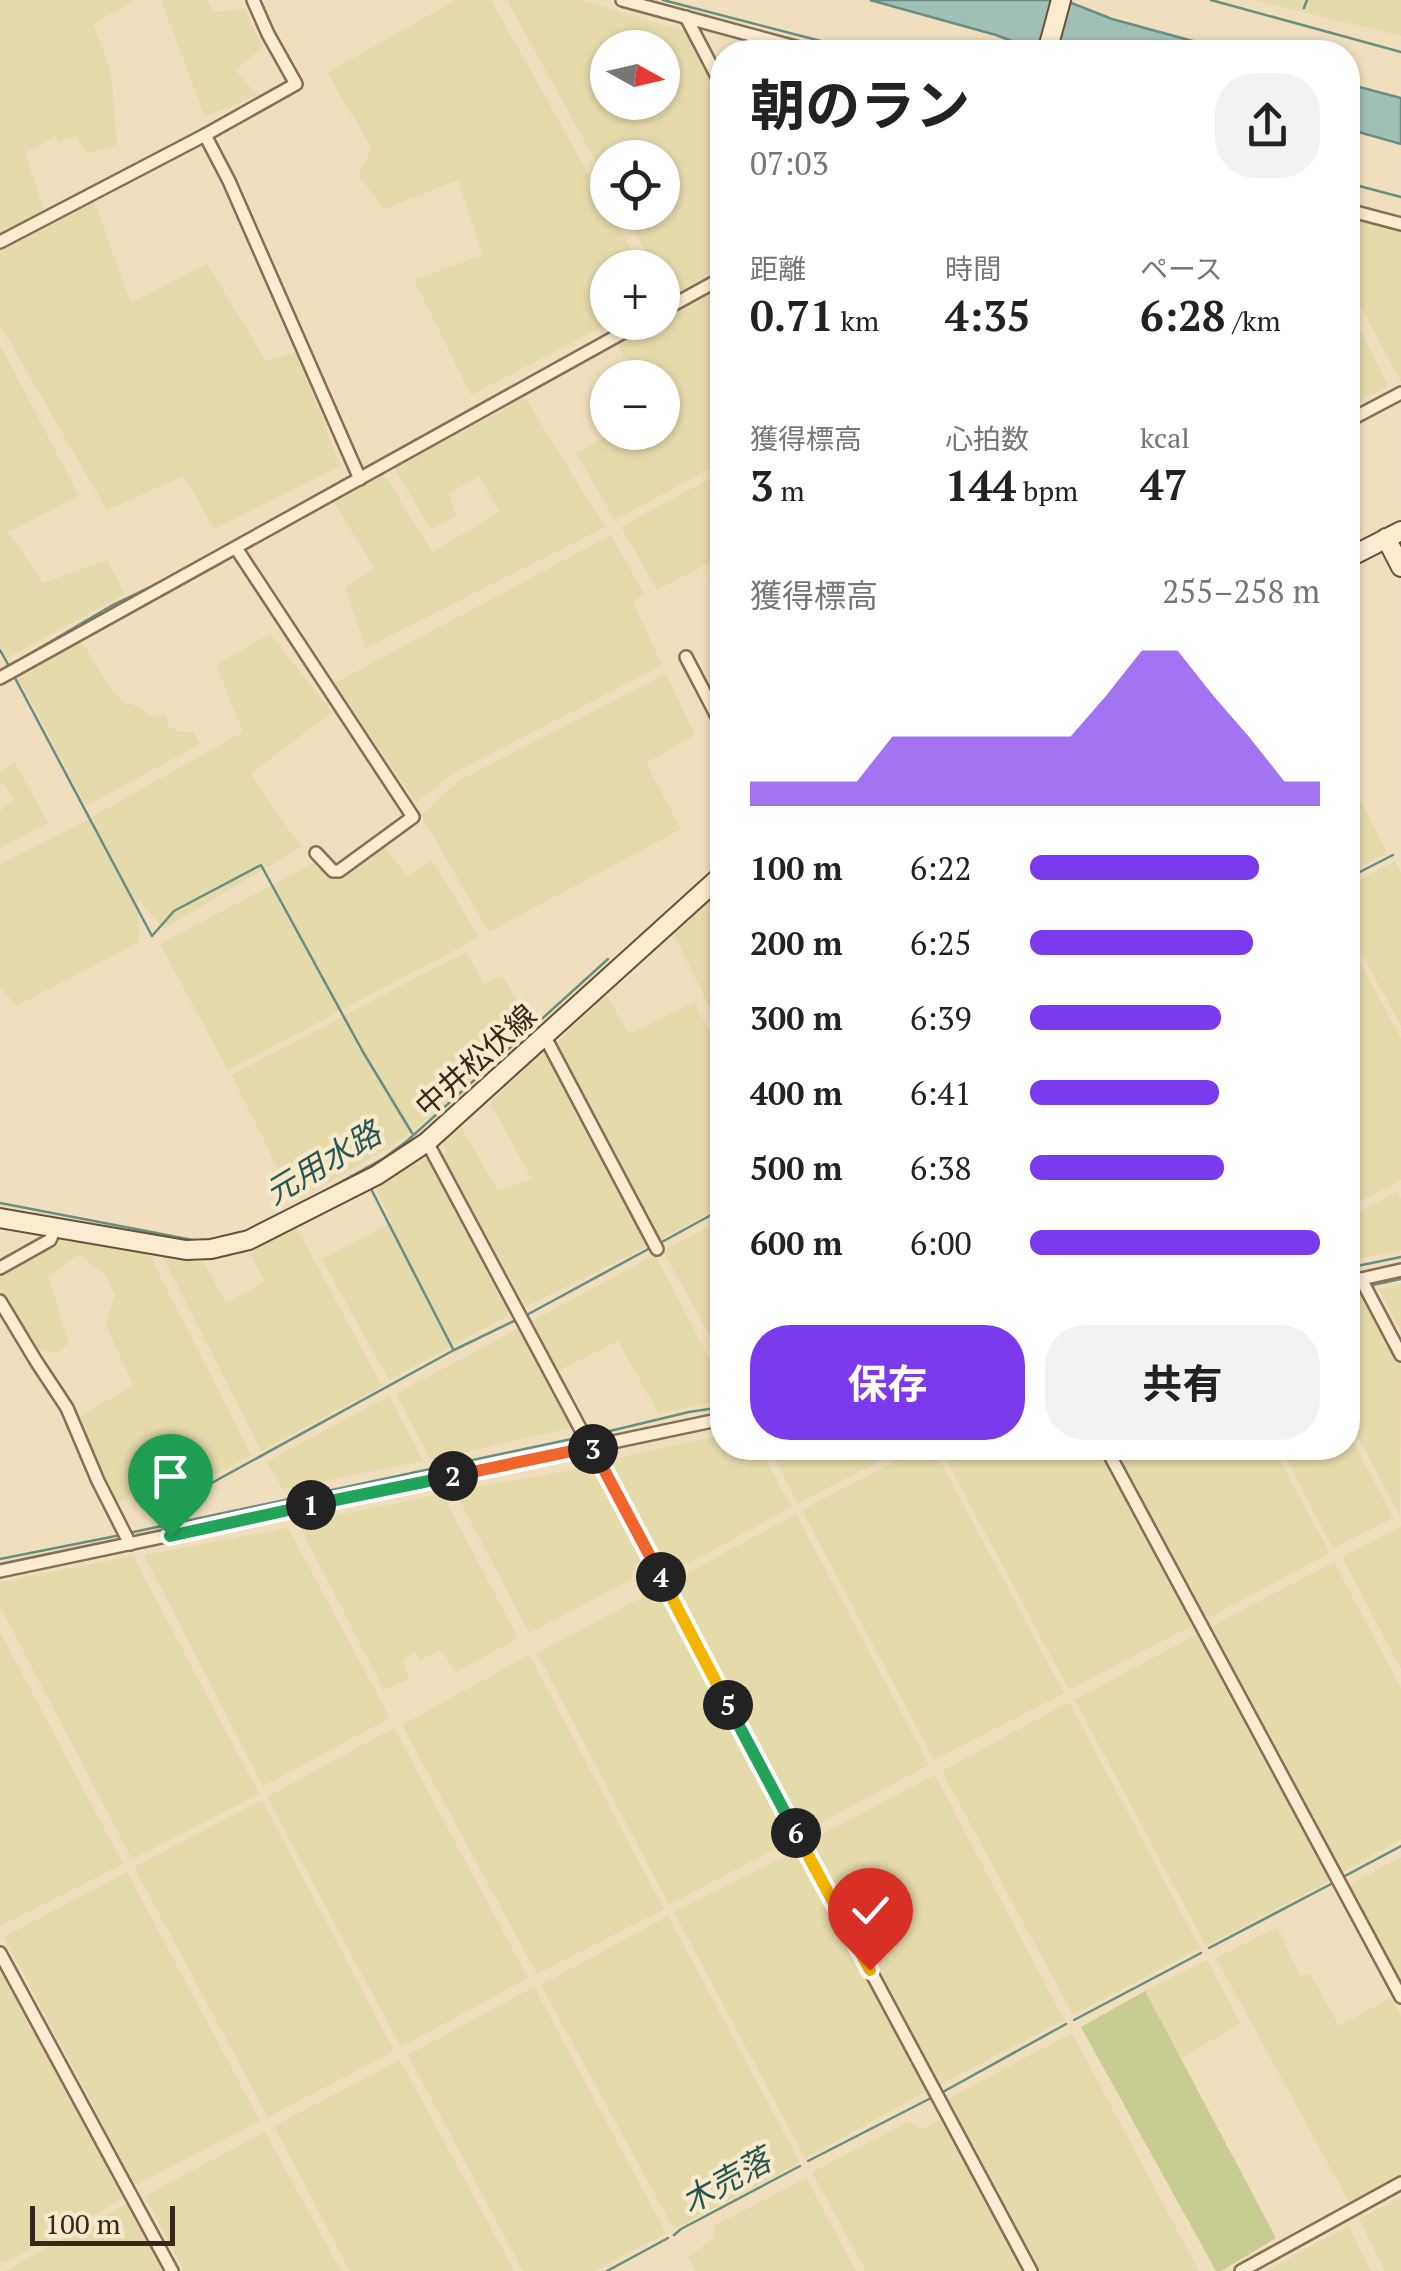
<!DOCTYPE html>
<html lang="ja">
<meta charset="utf-8">
<style>
:root{--surface:#fff;--page:#f2f2f2;--text:#222;--muted:#767676;--accent:#7c3aed}
body{margin:0;font-family:"PT Serif","Noto Sans JP",serif;background:var(--page);color:var(--text);height:100vh;display:flex;flex-direction:column;font-size:38px;white-space:nowrap}
*{box-sizing:border-box;margin:0}
p{font-size:32px;color:var(--muted)}
.icon{flex:none;width:55px;height:55px;fill:none;stroke:currentColor;stroke-width:2;stroke-linecap:round;stroke-linejoin:round}
.map{position:relative;flex:1;overflow:hidden}
.details{position:absolute;left:710px;top:40px;width:650px;height:1420px;display:flex;flex-direction:column;background:var(--surface);border-radius:40px;box-shadow:0 2px 8px #0004}
.details>*{flex:none}
.needle{width:65px;rotate:98deg}
.fabs{position:absolute;left:590px;top:30px;display:grid;gap:20px}
.fabs a{display:grid;place-items:center;width:90px;height:90px;border-radius:50%;background:var(--surface);box-shadow:0 2px 8px #0004;font-size:50px}
.scale{position:absolute;left:30px;bottom:25px;width:145px;box-sizing:border-box;padding-left:10px;border:5px solid #35271b;border-top:0;font-size:28px;line-height:35px;white-space:nowrap;color:#35271b;-webkit-text-stroke:8px #f6e9cc;paint-order:stroke}
.pin{position:absolute;display:grid;place-items:center;width:85px;height:85px;color:#fff;margin:-102px -42px;border-radius:50% 50% 50% 0;rotate:-45deg;box-shadow:0 0 10px #0007}
.pin .icon{rotate:45deg}
.km{position:absolute;width:50px;height:50px;margin:-25px;border-radius:50%;background:#222;color:#fff;font-size:28px;line-height:50px;text-align:center}
.round{display:grid;place-items:center;flex:none;width:105px;height:105px;border-radius:40px;background:var(--page)}
.headline{display:flex;align-items:center;justify-content:space-between;height:170px;padding:0 40px}
h1{font-size:55px;font-weight:700;line-height:75px}
.metrics{display:grid;grid-template-columns:repeat(3,1fr);gap:15px;height:170px;padding:10px 40px}
.metrics div{display:grid;align-content:center}
.metrics b{font-size:42px;font-weight:700}
.metrics small{font-size:28px;font-weight:400}
.metrics p{font-size:28px}
.chart{height:280px;padding:20px 40px}
.chart p{display:flex;justify-content:space-between}
.chart svg{width:100%;height:180px;margin-top:10px;fill:var(--accent);opacity:.7}
.cta{display:flex;gap:20px;margin-top:auto;padding:20px 40px}
.cta a{flex:1;height:115px;border-radius:40px;background:var(--accent);color:#fff;font-size:40px;font-weight:700;line-height:115px;text-align:center}
.cta a+a{background:var(--page);color:var(--text)}
ul{padding:0 40px;list-style:none;font-size:32px}
li{display:grid;grid-template-columns:160px 120px 1fr;align-items:center;height:75px}
li i{height:25px;border-radius:12px;background:var(--accent)}
.map>svg:first-child{display:block}
.farmland{fill:#e5daaa;fill-rule:evenodd}
.green{fill:#c7cd91}
.water{fill:#a0c0b6;stroke:#688d83;stroke-width:2.5}
.lines{fill:none;stroke-linecap:round;stroke-linejoin:round}
.stream{stroke:#688d83;stroke-width:2.5}
.street-casing{stroke:#876f55;stroke-width:16}
.secondary-casing{stroke:#685039;stroke-width:22}
.street{stroke:#faecd0;stroke-width:11}
.secondary{stroke:#faecd0;stroke-width:18}
.split-1-casing{stroke:#fff;stroke-width:20}
.split-2-casing{stroke:#fff;stroke-width:20}
.split-3-casing{stroke:#fff;stroke-width:20}
.split-4-casing{stroke:#fff;stroke-width:20}
.split-5-casing{stroke:#fff;stroke-width:20}
.split-6-casing{stroke:#fff;stroke-width:20}
.split-7-casing{stroke:#fff;stroke-width:20}
.split-1{stroke:#22a559;stroke-width:12}
.split-2{stroke:#22a559;stroke-width:12}
.split-3{stroke:#f0652b;stroke-width:12}
.split-4{stroke:#f0652b;stroke-width:12}
.split-5{stroke:#f5b400;stroke-width:12}
.split-6{stroke:#22a559;stroke-width:12}
.split-7{stroke:#f5b400;stroke-width:12}
.labels{text-anchor:middle;stroke-width:9;stroke-linejoin:round;paint-order:stroke}
.street-label{font-size:30px;fill:#35271b;stroke:#f6e9cc}
.water-label{font-size:32px;font-style:italic;fill:#295652;stroke:#f6e9cc}
</style>
<div class="map">
<svg width="1401" height="2271" viewBox="0 0 1401 2271">
<rect width="100%" height="100%" fill="#efdfbc"/>
<!-- farmland -->
<g class="farmland">
<polygon points="0,0 135,0 93,24 111,72 117,145 87,153 75,136 58,142 56,136 25,153 44,210 0,233"/>
<polygon points="161,0 207,0 213,12 244,8 263,47 235,70 257,95 205,117"/>
<polygon points="456,0 491,0 607,207 608,212 611,213 641,267 608,268 609,323 471,395 414,280 483,255 458,180 384,209 358,175 372,148 327,73"/>
<path d="M507 0H581L691 33 722 92V268L672 297 663 280 662 268 655 267 624 213 662 212V158H608L607 182ZM608 48H662V102H608Z"/>
<polygon points="1255,0 1401,0 1401,36"/>
<polygon points="92,196 131,303 207,264 266,361 297,352 340,466 214,529 184,476 107,510 0,325 0,246"/>
<polygon points="1348,214 1401,228 1401,382 1348,283 1350,275 1348,270"/>
<polygon points="722,286 722,462 615,520 576,453 614,433 662,432 662,378 634,377 617,342 654,323 662,322 663,318"/>
<polygon points="1348,304 1388,386 1348,408"/>
<polygon points="0,345 79,496 8,532 43,583 107,560 125,594 7,658 0,644"/>
<polygon points="525,398 605,527 366,648 345,588 375,568 332,500 383,472 432,552 500,512 479,476 449,494 457,516 431,529 394,468"/>
<polygon points="722,472 722,556 657,590 621,527"/>
<polygon points="611,535 644,594 633,602 662,665 452,774 416,803 335,683"/>
<polygon points="270,634 332,712 250,774 301,847 163,929 138,899 139,942 16,1006 0,987 0,864 78,825 243,732 216,665"/>
<polygon points="81,641 112,690 123,703 137,705 150,717 165,714 168,726 177,731 193,732 200,744 86,806 18,677"/>
<polygon points="666,674 695,735 646,763 681,829 489,932 421,815 460,780"/>
<polygon points="15,763 48,823 0,848 0,811 14,799 4,783 0,783 0,771"/>
<polygon points="1348,777 1387,852 1348,874"/>
<polygon points="384,847 407,876 432,860 479,937 228,1070 160,944 316,862 339,881"/>
<polygon points="1395,861 1401,873 1401,1026 1348,927 1348,886"/>
<polygon points="722,889 722,1032 674,934"/>
<polygon points="1348,939 1401,1039 1401,1180 1348,1208"/>
<polygon points="466,952 484,984 502,976 532,1024 437,1111 397,1143 294,1202 232,1075"/>
<polygon points="606,995 629,1034 694,1002 722,1056 722,1206 657,1241 554,1045"/>
<polygon points="544,1049 650,1245 525,1307 443,1155 447,1150 441,1142 460,1125 498,1191 532,1179 490,1103"/>
<polygon points="428,1156 513,1313 389,1380 322,1259 392,1223 375,1187"/>
<polygon points="1397,1192 1401,1199 1401,1250 1357,1259 1348,1242 1348,1218"/>
<polygon points="722,1219 722,1358 663,1251"/>
<polygon points="296,1227 382,1386 261,1451 162,1255 204,1263 226,1303 265,1282 250,1253"/>
<polygon points="52,1237 149,1254 251,1455 190,1489 180,1510 164,1511 148,1485 115,1504 78,1418 133,1385 105,1323 115,1296 106,1276 79,1254 48,1276 69,1343 58,1352 40,1350 0,1289 0,1269"/>
<polygon points="655,1255 722,1383 722,1400 659,1414 618,1341 557,1371 530,1322"/>
<polygon points="1401,1284 1401,1332 1379,1289"/>
<polygon points="1359,1289 1401,1367 1400,1516 1348,1418 1348,1292"/>
<polygon points="521,1327 574,1427 431,1460 396,1394"/>
<polygon points="389,1396 423,1461 283,1489 266,1462"/>
<polygon points="1348,1432 1393,1518 1333,1548 1281,1448 1348,1448"/>
<polygon points="722,1435 722,1448 759,1448 791,1507 666,1576 605,1461"/>
<polygon points="769,1448 905,1448 798,1503"/>
<polygon points="921,1448 933,1448 1064,1693 934,1760 802,1510"/>
<polygon points="940,1448 1101,1448 1195,1624 1069,1690"/>
<polygon points="1113,1448 1273,1448 1330,1553 1204,1620"/>
<polygon points="593,1466 641,1559 633,1571 632,1579 529,1633 455,1491"/>
<polygon points="442,1494 518,1638 456,1672 441,1650 420,1660 415,1651 402,1661 409,1679 384,1690 298,1523"/>
<polygon points="796,1514 929,1765 801,1833 670,1583"/>
<polygon points="1401,1527 1401,1669 1342,1557"/>
<polygon points="288,1528 390,1718 263,1786 144,1555"/>
<polygon points="133,1556 259,1794 132,1859 0,1606 0,1582"/>
<polygon points="1334,1562 1401,1688 1401,1839 1340,1873 1210,1627"/>
<polygon points="660,1588 793,1839 669,1905 537,1653"/>
<polygon points="0,1632 123,1864 0,1926"/>
<polygon points="1199,1633 1331,1880 1206,1946 1075,1700"/>
<polygon points="529,1655 664,1909 537,1974 402,1725"/>
<polygon points="1069,1702 1200,1948 1073,2015 942,1771"/>
<polygon points="394,1728 528,1978 401,2047 267,1797"/>
<polygon points="935,1775 1064,2020 937,2086 807,1842"/>
<polygon points="262,1800 394,2051 268,2117 134,1867"/>
<polygon points="800,1849 927,2091 805,2158 674,1912"/>
<polygon points="1401,1857 1401,1986 1348,1886"/>
<polygon points="127,1872 260,2121 135,2185 4,1937"/>
<polygon points="668,1916 800,2163 674,2229 541,1985"/>
<polygon points="1277,1927 1301,1978 1310,1973 1339,2026 1391,1998 1401,2016 1401,2175 1349,2202 1216,1958"/>
<polygon points="1207,1960 1240,2023 1180,2059 1145,1991"/>
<polygon points="0,1967 126,2197 6,2262 0,2261"/>
<polygon points="534,1987 666,2233 595,2271 523,2271 408,2055"/>
<polygon points="1072,2033 1199,2271 1037,2271 946,2100"/>
<polygon points="400,2060 514,2271 350,2271 274,2126"/>
<polygon points="942,2118 1023,2271 866,2271 812,2172 908,2122 922,2129"/>
<polygon points="265,2132 341,2271 184,2271 145,2196"/>
<polygon points="806,2178 856,2271 695,2271 688,2257 714,2238 714,2226"/>
<polygon points="1401,2197 1401,2271 1385,2271 1359,2219"/>
<polygon points="130,2202 167,2271 5,2271"/>
<polygon points="1348,2226 1371,2271 1266,2271"/>
</g>
<!-- green -->
<polygon class="green" points="1145,1991 1276,2238 1221,2271 1216,2271 1081,2027"/>
<!-- water -->
<g class="water">
<polygon points="870,0 1064,0 1112,19 1233,52 1052,52 1035,50 996,35"/>
<polygon points="1348,84 1401,98 1401,144 1348,129"/>
</g>
<g class="lines">
<!-- stream -->
<g class="stream">
<polyline points="663,0 863,52"/>
<polyline points="1211,0 1401,52"/>
<polyline points="1304,8 1307,0"/>
<polyline points="1348,183 1401,197"/>
<polyline points="1348,204 1401,218"/>
<polyline points="0,650 9,666"/>
<polyline points="9,666 111,606 163,581"/>
<polyline points="15,678 152,936 174,911 261,865 363,1052 412,1133"/>
<polyline points="1348,878 1393,855"/>
<polyline points="370,1187 453,1349"/>
<polyline points="0,1203 198,1241"/>
<polyline points="298,1206 384,1158 407,1141 608,959"/>
<polyline points="660,1243 722,1209"/>
<polyline points="1357,1266 1401,1257"/>
<polyline points="1368,1286 1401,1279"/>
<polyline points="1348,1290 1360,1287"/>
<polyline points="523,1317 652,1247"/>
<polyline points="589,1436 689,1412 722,1407"/>
<polyline points="186,1507 188,1496 454,1350 516,1320"/>
<polyline points="129,1533 581,1437"/>
<polyline points="98,1556 237,1527"/>
<polyline points="0,1559 121,1535"/>
<polyline points="1343,1877 1401,1846"/>
<polyline points="1209,1948 1333,1883"/>
<polyline points="1074,2020 1201,1953"/>
<polyline points="941,2093 1066,2024"/>
<polyline points="808,2161 931,2098"/>
<polyline points="1380,2201 1401,2190"/>
<polyline points="674,2235 681,2229 800,2166"/>
<polyline points="607,2271 668,2238"/>
</g>
<!-- street casing -->
<g class="street-casing">
<g id="street">
<polyline points="622,0 814,52"/>
<polyline points="686,17 722,86"/>
<polyline points="205,135 229,181 360,479"/>
<polyline points="1348,210 1401,224"/>
<polyline points="0,242 205,135 296,84 268,34 253,0"/>
<polyline points="662,311 722,278"/>
<polyline points="1348,421 1401,393"/>
<polyline points="236,548 413,817 339,871 333,871 316,853"/>
<polyline points="686,657 722,726"/>
<polyline points="0,678 642,322"/>
<polyline points="545,1037 657,1249"/>
<polyline points="427,1142 1031,2271"/>
<polyline points="0,1268 50,1240 55,1229"/>
<polyline points="1361,1279 1401,1355"/>
<polyline points="1348,1282 1401,1270"/>
<polyline points="0,1301 36,1361 67,1408 98,1481 130,1544"/>
<polyline points="1106,1448 1401,1997"/>
<polyline points="0,1571 722,1419"/>
<polyline points="0,1953 172,2271"/>
<polyline points="1241,2271 1401,2183"/>
</g>
</g>
<!-- secondary casing -->
<g class="secondary-casing">
<g id="secondary">
<polyline points="1047,52 1061,0"/>
<polyline points="1386,538 1401,567"/>
<polyline points="1348,558 1401,531"/>
<polyline points="0,1218 186,1250 211,1249 249,1240 377,1175 427,1142 722,875"/>
</g>
</g>
<!-- street -->
<use href="#street" class="street"/>
<!-- secondary -->
<use href="#secondary" class="secondary"/>
</g>
<g class="lines">
<!-- split-1 casing -->
<g class="split-1-casing">
<polyline id="split-1" points="170,1536 311,1505"/>
</g>
<!-- split-2 casing -->
<g class="split-2-casing">
<polyline id="split-2" points="311,1505 453,1476"/>
</g>
<!-- split-3 casing -->
<g class="split-3-casing">
<polyline id="split-3" points="453,1476 591,1447 593,1449"/>
</g>
<!-- split-4 casing -->
<g class="split-4-casing">
<polyline id="split-4" points="593,1449 661,1577"/>
</g>
<!-- split-5 casing -->
<g class="split-5-casing">
<polyline id="split-5" points="661,1577 728,1705"/>
</g>
<!-- split-6 casing -->
<g class="split-6-casing">
<polyline id="split-6" points="728,1705 796,1833"/>
</g>
<!-- split-7 casing -->
<g class="split-7-casing">
<polyline id="split-7" points="796,1833 870,1970"/>
</g>
<!-- split-1 -->
<use href="#split-1" class="split-1"/>
<!-- split-2 -->
<use href="#split-2" class="split-2"/>
<!-- split-3 -->
<use href="#split-3" class="split-3"/>
<!-- split-4 -->
<use href="#split-4" class="split-4"/>
<!-- split-5 -->
<use href="#split-5" class="split-5"/>
<!-- split-6 -->
<use href="#split-6" class="split-6"/>
<!-- split-7 -->
<use href="#split-7" class="split-7"/>
</g>
<g class="labels">
<!-- street labels -->
<g class="street-label">
<text transform="translate(476 1061) rotate(-42)" y="10">中井松伏線</text>
</g>
<!-- water labels -->
<g class="water-label">
<text transform="translate(323 1163) rotate(-31)" y="11">元用水路</text>
<text transform="translate(726 2181) rotate(-29)" y="11">木売落</text>
</g>
</g>
</svg>
<div class="fabs">
<a><svg class="needle" viewBox="-14 -14 28 28"><path d="M0-13l5 13h-10z" fill="#e53935"/><path d="M0 13l5-13h-10z" fill="#767676"/></svg></a>
<a><svg class="icon" aria-label="locate" viewBox="0 0 24 24"><circle cx="12" cy="12" r="6"/><path d="M12 2v4M12 18v4M2 12h4M18 12h4"/></svg></a>
<a>+</a>
<a>−</a>
</div>
<div class="scale">100 m</div>
<div class="pin" style="left:170px;top:1536px;background:#1e9e55"><svg class="icon" aria-label="arrive" viewBox="0 0 24 24"><path d="M6 21V4h12l-3 4 3 4H6"/></svg></div>
<div class="pin" style="left:870px;top:1970px;background:#d93025"><svg class="icon" aria-label="check" viewBox="0 0 24 24"><path d="M5 12l5 5 9-10"/></svg></div>
<b class="km" style="left:311px;top:1505px">1</b>
<b class="km" style="left:453px;top:1476px">2</b>
<b class="km" style="left:593px;top:1449px">3</b>
<b class="km" style="left:661px;top:1577px">4</b>
<b class="km" style="left:728px;top:1705px">5</b>
<b class="km" style="left:796px;top:1833px">6</b>
<section class="details">
<div class="headline"><div><h1>朝のラン</h1><p>07:03</p></div><a class="round"><svg class="icon" aria-label="share" viewBox="0 0 24 24"><path d="M12 15V3M7 8l5-5 5 5M5 13v7h14v-7"/></svg></a></div>
<div class="metrics">
<div><p>距離</p><b>0.71<small> km</small></b></div>
<div><p>時間</p><b>4:35</b></div>
<div><p>ペース</p><b>6:28<small> /km</small></b></div>
</div>
<div class="metrics">
<div><p>獲得標高</p><b>3<small> m</small></b></div>
<div><p>心拍数</p><b>144<small> bpm</small></b></div>
<div><p>kcal</p><b>47</b></div>
</div>
<div class="chart"><p><span>獲得標高</span>255–258 m</p>
<svg viewBox="0 0 160 44" preserveAspectRatio="none"><path d="M0 44V38L10 38L20 38L30 38L40 27L50 27L60 27L70 27L80 27L90 27L100 17L110 6L120 6L130 17L140 27L150 38L160 38V44z"/></svg>
</div>
<ul>
<li><b>100 m</b>6:22<i style="width:79%"></i></li>
<li><b>200 m</b>6:25<i style="width:77%"></i></li>
<li><b>300 m</b>6:39<i style="width:66%"></i></li>
<li><b>400 m</b>6:41<i style="width:65%"></i></li>
<li><b>500 m</b>6:38<i style="width:67%"></i></li>
<li><b>600 m</b>6:00<i style="width:100%"></i></li>
</ul>
<div class="cta"><a>保存</a><a>共有</a></div>
</section>
</div>
